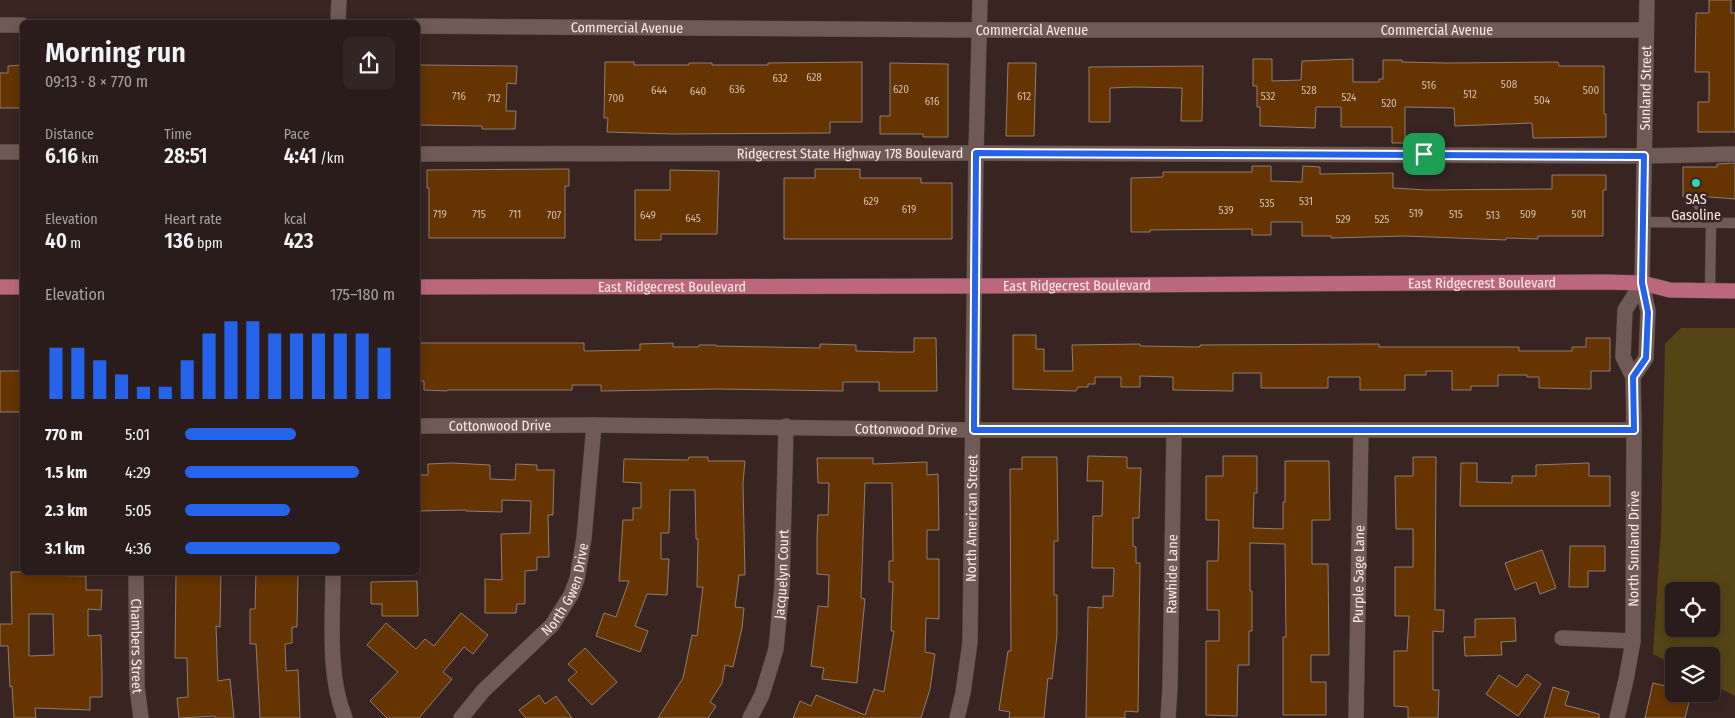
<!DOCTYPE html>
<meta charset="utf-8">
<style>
:root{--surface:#2a1c1a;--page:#322523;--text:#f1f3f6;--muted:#a5a1a2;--line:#463a39;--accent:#2563eb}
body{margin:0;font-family:"Fira Sans Condensed",sans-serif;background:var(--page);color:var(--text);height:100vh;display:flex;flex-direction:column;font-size:19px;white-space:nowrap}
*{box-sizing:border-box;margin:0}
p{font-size:16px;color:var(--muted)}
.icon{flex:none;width:28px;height:28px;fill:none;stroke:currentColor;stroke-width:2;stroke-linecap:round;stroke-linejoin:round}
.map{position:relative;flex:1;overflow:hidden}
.side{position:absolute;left:20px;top:20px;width:400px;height:555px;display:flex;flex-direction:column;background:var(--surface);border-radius:8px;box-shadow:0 2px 12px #0003,0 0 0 1px var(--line)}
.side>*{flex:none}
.fabs{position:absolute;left:1665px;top:582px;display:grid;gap:10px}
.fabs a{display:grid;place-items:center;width:55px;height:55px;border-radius:8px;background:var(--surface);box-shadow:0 2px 12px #0003,0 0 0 1px var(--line);font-size:25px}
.pin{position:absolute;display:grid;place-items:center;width:42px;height:42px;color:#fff;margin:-21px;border-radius:10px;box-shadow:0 2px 8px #0006}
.round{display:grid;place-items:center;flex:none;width:52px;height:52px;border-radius:8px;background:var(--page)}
.overview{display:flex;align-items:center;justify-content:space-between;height:85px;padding:0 25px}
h1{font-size:28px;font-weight:600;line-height:38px}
.figures{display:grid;grid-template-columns:repeat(3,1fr);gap:8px;height:85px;padding:5px 25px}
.figures div{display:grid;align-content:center}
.figures b{font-size:21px;font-weight:600}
.figures small{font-size:14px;font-weight:400}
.figures p{font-size:14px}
.chart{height:140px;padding:10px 25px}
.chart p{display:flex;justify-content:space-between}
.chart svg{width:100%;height:90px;margin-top:5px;stroke:var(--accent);stroke-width:6}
ul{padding:0 25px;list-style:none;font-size:16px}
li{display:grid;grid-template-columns:80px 60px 1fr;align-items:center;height:38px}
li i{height:12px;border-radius:6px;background:var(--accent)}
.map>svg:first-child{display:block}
.green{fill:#574415;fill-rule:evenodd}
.building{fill:#653400;stroke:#8f7d70;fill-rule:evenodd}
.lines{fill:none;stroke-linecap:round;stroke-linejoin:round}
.lane-casing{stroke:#534340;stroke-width:11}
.street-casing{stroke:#534340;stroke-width:16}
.secondary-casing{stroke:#534340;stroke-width:16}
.primary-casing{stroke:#534340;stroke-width:16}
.lane{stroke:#705a56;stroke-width:10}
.street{stroke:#705a56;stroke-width:15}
.secondary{stroke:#705a56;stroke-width:15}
.primary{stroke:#bc687c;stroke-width:15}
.route-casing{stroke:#fff;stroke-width:10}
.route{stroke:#2563eb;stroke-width:6}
.poi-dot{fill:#33d4a8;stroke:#382522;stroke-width:2}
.labels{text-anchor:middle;stroke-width:5;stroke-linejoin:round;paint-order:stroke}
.number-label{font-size:11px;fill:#d3bdae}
.street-label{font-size:14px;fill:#f8ebe8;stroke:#382522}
.poi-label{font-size:14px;fill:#f8ebe8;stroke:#382522}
</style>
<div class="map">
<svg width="1735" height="718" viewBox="0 0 1735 718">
<rect width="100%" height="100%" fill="#382522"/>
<!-- green -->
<path class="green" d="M1681 328H1735V696L1711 684V656H1674V665L1653 654 1661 529 1665 344ZM1674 591H1711V629H1674Z"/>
<!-- building -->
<g class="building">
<polygon points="1709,0 1731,0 1731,13 1735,13 1735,132 1698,132 1698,102 1709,102 1709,72 1695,72 1696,13 1709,13"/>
<polygon points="1253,59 1272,59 1272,81 1301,80 1302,61 1353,59 1353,82 1379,82 1379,79 1383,79 1383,60 1402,60 1402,62 1447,63 1558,62 1559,66 1604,66 1604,114 1606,114 1606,137 1533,138 1532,123 1455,126 1454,108 1405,107 1405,143 1392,143 1392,127 1341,127 1341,107 1316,107 1315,128 1260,126 1260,107 1257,107 1257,86 1253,86"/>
<polygon points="605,62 634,62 634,65 689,65 689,63 712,63 712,65 768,65 768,63 862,62 862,122 830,122 830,133 673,134 607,132 608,118 604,118"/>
<polygon points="890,63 948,64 948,137 923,137 923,134 880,134 880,116 890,116"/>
<polygon points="1008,63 1036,63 1034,136 1006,136"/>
<polygon points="22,65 22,108 0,108 0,73 8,73 8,66"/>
<polygon points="418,65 517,66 516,84 507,83 506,111 516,111 515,129 482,129 482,126 418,125"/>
<polygon points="1203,66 1202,121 1181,121 1182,88 1134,87 1110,88 1110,122 1089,122 1089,67"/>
<polygon points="1735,163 1735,199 1697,196 1683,197 1683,167 1717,167 1717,164"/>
<polygon points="1252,166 1271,166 1271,181 1302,182 1303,166 1320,167 1320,174 1393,173 1393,188 1426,190 1552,189 1552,175 1606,175 1606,190 1603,190 1603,236 1538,236 1538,239 1506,238 1506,240 1405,236 1331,238 1331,236 1302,236 1302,222 1271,222 1271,235 1252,235 1252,229 1150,230 1150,232 1131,232 1131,178 1163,177 1163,172 1252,172"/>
<polygon points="569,169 569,186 565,186 565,238 429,238 429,188 427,188 427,170"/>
<polygon points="815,169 860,169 860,178 921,178 921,183 952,183 952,239 784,239 784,178 815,178"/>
<polygon points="670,170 719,171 717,234 661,234 661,240 635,240 635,190 670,190"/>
<polygon points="1013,335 1036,335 1036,349 1044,349 1044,371 1073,371 1072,345 1140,344 1140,346 1200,347 1200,345 1379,344 1379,347 1519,347 1519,351 1572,351 1572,347 1586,347 1586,338 1610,338 1610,371 1591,371 1591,389 1539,388 1539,377 1527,377 1527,375 1498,375 1498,386 1471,386 1471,390 1452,390 1452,371 1426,371 1426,375 1405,375 1405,390 1360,390 1360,377 1328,377 1328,388 1261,388 1261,373 1233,373 1233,391 1173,390 1173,377 1140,376 1140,387 1121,387 1121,377 1095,377 1095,384 1088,384 1088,387 1078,387 1076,391 1013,389"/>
<polygon points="914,338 936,338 937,391 879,391 879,382 843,382 843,391 716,389 601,391 601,385 572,385 572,390 448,390 447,391 424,390 424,381 418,381 418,343 584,343 584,351 640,350 640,344 673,343 673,347 698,347 699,345 716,345 716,346 820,348 820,344 856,345 856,351 896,352 914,352"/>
<rect x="0" y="371" width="22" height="41"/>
<polygon points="1088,456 1127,457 1127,468 1141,468 1139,518 1133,518 1133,546 1136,547 1136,563 1140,563 1138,712 1125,711 1125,718 1086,718 1088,607 1103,608 1103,596 1113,596 1114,568 1092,568 1093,516 1102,516 1103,481 1087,481"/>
<polygon points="1223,456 1257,456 1257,493 1254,493 1253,528 1283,529 1283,502 1285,502 1285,461 1329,461 1330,520 1312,520 1312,564 1328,564 1329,655 1311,655 1311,682 1326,682 1326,715 1283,715 1283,637 1286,637 1285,544 1250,543 1250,591 1252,591 1252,631 1249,631 1249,665 1238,665 1237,716 1206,715 1206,641 1219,641 1219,610 1207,610 1207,561 1218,561 1219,520 1206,520 1206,476 1223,476"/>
<polygon points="689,457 708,457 708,461 745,461 743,483 745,575 739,575 735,607 744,608 742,628 733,667 725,665 722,683 710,702 716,706 708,718 658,718 683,678 692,635 697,636 703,587 697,587 698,539 696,539 695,490 670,490 669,533 661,533 661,559 669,559 667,595 647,594 635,626 648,631 640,652 596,636 604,613 616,617 629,581 619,581 623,520 633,520 633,508 641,508 641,483 623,482 624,459 688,460"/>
<polygon points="1022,457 1057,457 1058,541 1054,541 1054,595 1057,595 1057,635 1052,679 1048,678 1044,718 1009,718 1010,712 999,710 1008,651 1011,651 1010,469 1022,469"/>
<polygon points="1413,457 1436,457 1435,610 1444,610 1443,632 1433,631 1433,690 1439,690 1438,718 1408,718 1408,707 1394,706 1394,651 1407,651 1409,616 1395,616 1395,567 1413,567 1413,529 1396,529 1395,476 1413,476"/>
<polygon points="817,458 873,458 873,464 927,462 927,475 938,474 939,530 927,530 927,559 939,559 939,619 926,618 925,652 935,654 930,689 921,718 793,718 800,701 811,706 816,695 865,715 874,689 884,692 894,631 891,631 893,582 889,582 889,561 893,561 892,483 865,483 861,598 865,599 857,683 822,679 824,668 811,666 818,606 828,607 829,575 817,574 817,538 818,515 828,515 829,483 818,483"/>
<polygon points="452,463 490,465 490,479 515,480 516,464 537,465 537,470 554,470 553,515 548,515 549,557 537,557 537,570 525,571 525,604 517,604 516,613 485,613 485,579 502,580 501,534 530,533 531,501 502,500 502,512 466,511 466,510 418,511 418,475 428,475 428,464"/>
<polygon points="1461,463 1477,463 1477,482 1512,483 1512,476 1536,476 1536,465 1589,463 1589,476 1610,476 1610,506 1460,506"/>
<polygon points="1570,546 1605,546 1605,571 1588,571 1588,587 1569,587"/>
<polygon points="1542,550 1556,588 1540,594 1536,582 1515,590 1505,563"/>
<path d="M11 572H33V575L86 576V590H102L101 610 88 609V636L101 635 102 673V697H90V710L35 708 36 718H14L12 686 10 687 8 646H0V624H12ZM29 614H53L54 655 29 656Z"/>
<polygon points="176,572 221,572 220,627 216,626 218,681 230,679 234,718 215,718 215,716 179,718 177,698 188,697 187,658 175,658"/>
<polygon points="256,572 298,572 297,627 292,627 292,643 285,644 286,671 298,670 300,718 260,718 256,644 250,644 250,609 255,609"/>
<polygon points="417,581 418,616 382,616 382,604 371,604 371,582"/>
<polygon points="461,613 488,635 473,654 464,647 443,672 452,679 419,718 387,718 370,701 398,672 367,645 386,623 416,649 425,639 434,646"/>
<polygon points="1515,618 1516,641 1501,642 1502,655 1465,656 1464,637 1475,637 1475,619"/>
<polygon points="585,648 617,682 592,705 568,680 577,672 568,664"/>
<polygon points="1527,674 1541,684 1518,716 1486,694 1499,675 1517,687"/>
<polygon points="1653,683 1674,688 1674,694 1691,694 1685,718 1645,718"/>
<polygon points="1553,687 1569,692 1565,705 1599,714 1599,718 1544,718"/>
<polygon points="539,695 545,704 556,696 572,718 526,718 519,710"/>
</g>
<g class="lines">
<!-- lane casing -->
<g class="lane-casing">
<g id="lane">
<polyline points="1697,203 1711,223 1710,291"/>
<polyline points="1642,222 1735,223"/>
</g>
</g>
<!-- street casing -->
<g class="street-casing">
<g id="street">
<polyline points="338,22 339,0"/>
<polyline points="0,25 22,25"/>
<path id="s1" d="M418 26 980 30H1646"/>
<polyline points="0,152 22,152"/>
<path id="s2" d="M418 154 976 153 1644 156 1735 154"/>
<polyline points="1633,377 1646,358 1648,311 1642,283"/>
<path id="s3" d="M418 426 594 425 974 430H1634"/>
<path id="s4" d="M136 572 137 687 141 718"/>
<path d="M333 572C333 618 327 675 345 718"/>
<polyline points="1562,638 1633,641"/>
<path id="s5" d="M461 718 483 691 552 625 571 595 577 579 584 538 594 425"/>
<path id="s6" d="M750 718 762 695 776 649 782 586 786 426"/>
<path id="s7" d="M957 718 963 693 970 642 976 153 980 0"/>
<path id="s8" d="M1168 718 1170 688 1174 430"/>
<path id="s9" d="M1356 718 1361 430"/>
<path id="s10" d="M1617 718 1626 680 1633 641 1634 430 1633 377 1623 357 1625 310 1642 283"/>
</g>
</g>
<!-- secondary casing -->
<g class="secondary-casing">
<g id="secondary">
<path id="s11" d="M1642 283 1647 0"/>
</g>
</g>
<!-- primary casing -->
<g class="primary-casing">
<g id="primary">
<polyline points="0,287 22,287"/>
<path id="s12" d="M418 287 975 286 1604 282 1642 283 1670 290 1735 291"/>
</g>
</g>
<!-- lane -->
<use href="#lane" class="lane"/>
<!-- street -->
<use href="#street" class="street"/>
<!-- secondary -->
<use href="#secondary" class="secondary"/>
<!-- primary -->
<use href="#primary" class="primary"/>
</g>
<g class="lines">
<!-- route casing -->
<g class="route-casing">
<polygon id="route" points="976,153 1644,156 1642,283 1648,312 1646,358 1633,377 1634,430 974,430"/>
</g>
<!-- route -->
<use href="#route" class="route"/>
</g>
<!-- markers -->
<circle class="poi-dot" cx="1696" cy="183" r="5"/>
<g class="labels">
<!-- number labels -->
<g class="number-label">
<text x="814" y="81">628</text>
<text x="780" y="82">632</text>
<text x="1509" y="88">508</text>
<text x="1429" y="89">516</text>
<text x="737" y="93">636</text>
<text x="901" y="93">620</text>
<text x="659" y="94">644</text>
<text x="1309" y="94">528</text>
<text x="1591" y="94">500</text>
<text x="698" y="95">640</text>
<text x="1470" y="98">512</text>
<text x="459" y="100">716</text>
<text x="1024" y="100">612</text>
<text x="1268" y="100">532</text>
<text x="1349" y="101">524</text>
<text x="494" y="102">712</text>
<text x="616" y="102">700</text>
<text x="1542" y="104">504</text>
<text x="932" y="105">616</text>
<text x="1389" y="107">520</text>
<text x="871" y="205">629</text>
<text x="1306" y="205">531</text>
<text x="1267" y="207">535</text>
<text x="909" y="213">619</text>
<text x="1226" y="214">539</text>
<text x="1416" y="217">519</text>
<text x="440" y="218">719</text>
<text x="479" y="218">715</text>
<text x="515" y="218">711</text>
<text x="1456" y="218">515</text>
<text x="1528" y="218">509</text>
<text x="1579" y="218">501</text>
<text x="554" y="219">707</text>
<text x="648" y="219">649</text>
<text x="1493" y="219">513</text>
<text x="693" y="222">645</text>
<text x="1343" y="223">529</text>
<text x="1382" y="223">525</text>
</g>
<!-- street labels -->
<g class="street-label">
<text dy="5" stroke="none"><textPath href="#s1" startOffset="209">Commercial Avenue</textPath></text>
<text dy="5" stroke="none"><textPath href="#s1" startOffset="614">Commercial Avenue</textPath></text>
<text dy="5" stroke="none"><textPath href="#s1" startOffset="1019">Commercial Avenue</textPath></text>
<text dy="5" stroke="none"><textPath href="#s11" startOffset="195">Sunland Street</textPath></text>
<text dy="5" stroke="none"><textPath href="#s2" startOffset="432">Ridgecrest State Highway 178 Boulevard</textPath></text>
<text dy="5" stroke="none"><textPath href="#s12" startOffset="1064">East Ridgecrest Boulevard</textPath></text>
<text dy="5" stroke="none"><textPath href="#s12" startOffset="659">East Ridgecrest Boulevard</textPath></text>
<text dy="5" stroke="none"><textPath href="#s12" startOffset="254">East Ridgecrest Boulevard</textPath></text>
<text dy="5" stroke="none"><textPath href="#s3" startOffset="82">Cottonwood Drive</textPath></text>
<text dy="5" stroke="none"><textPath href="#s3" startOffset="488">Cottonwood Drive</textPath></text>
<text dy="5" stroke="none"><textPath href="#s7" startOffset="201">North American Street</textPath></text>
<text dy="5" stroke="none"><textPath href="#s10" startOffset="171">North Sunland Drive</textPath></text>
<text dy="5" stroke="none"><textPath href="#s8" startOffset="144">Rawhide Lane</textPath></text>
<text dy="5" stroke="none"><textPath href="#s9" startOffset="144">Purple Sage Lane</textPath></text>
<text dy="5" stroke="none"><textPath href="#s6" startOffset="149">Jacquelyn Court</textPath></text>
<text dy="5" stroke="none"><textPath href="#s5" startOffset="169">North Gwen Drive</textPath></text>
<text dy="5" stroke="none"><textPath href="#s4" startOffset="74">Chambers Street</textPath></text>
</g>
<!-- poi labels -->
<g class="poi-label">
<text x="1696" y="204">SAS<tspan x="1696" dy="16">Gasoline</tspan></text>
</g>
</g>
</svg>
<div class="fabs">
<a><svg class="icon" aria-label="locate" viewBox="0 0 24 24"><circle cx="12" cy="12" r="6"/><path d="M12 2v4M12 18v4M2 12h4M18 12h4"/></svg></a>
<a><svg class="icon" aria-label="layers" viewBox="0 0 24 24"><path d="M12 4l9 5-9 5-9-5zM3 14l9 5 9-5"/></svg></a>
</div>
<div class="pin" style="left:1424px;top:154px;background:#1e9e55"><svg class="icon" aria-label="arrive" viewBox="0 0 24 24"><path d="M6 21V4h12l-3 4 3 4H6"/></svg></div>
<section class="side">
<div class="overview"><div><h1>Morning run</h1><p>09:13 · 8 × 770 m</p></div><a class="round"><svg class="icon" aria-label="share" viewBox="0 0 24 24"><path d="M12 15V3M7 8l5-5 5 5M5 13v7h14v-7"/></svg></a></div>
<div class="figures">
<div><p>Distance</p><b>6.16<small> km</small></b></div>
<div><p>Time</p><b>28:51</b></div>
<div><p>Pace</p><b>4:41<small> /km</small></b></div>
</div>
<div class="figures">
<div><p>Elevation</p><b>40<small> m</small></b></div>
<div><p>Heart rate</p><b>136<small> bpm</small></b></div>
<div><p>kcal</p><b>423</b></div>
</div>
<div class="chart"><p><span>Elevation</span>175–180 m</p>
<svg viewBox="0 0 160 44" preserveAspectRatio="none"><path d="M5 44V19M15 44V19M25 44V25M35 44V32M45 44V38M55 44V38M65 44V25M75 44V12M85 44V6M95 44V6M105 44V12M115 44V12M125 44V12M135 44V12M145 44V12M155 44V19"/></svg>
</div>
<ul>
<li><b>770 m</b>5:01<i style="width:53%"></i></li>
<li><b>1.5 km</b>4:29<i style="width:83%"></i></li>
<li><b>2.3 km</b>5:05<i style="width:50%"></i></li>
<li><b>3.1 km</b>4:36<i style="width:74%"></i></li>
</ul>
</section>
</div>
